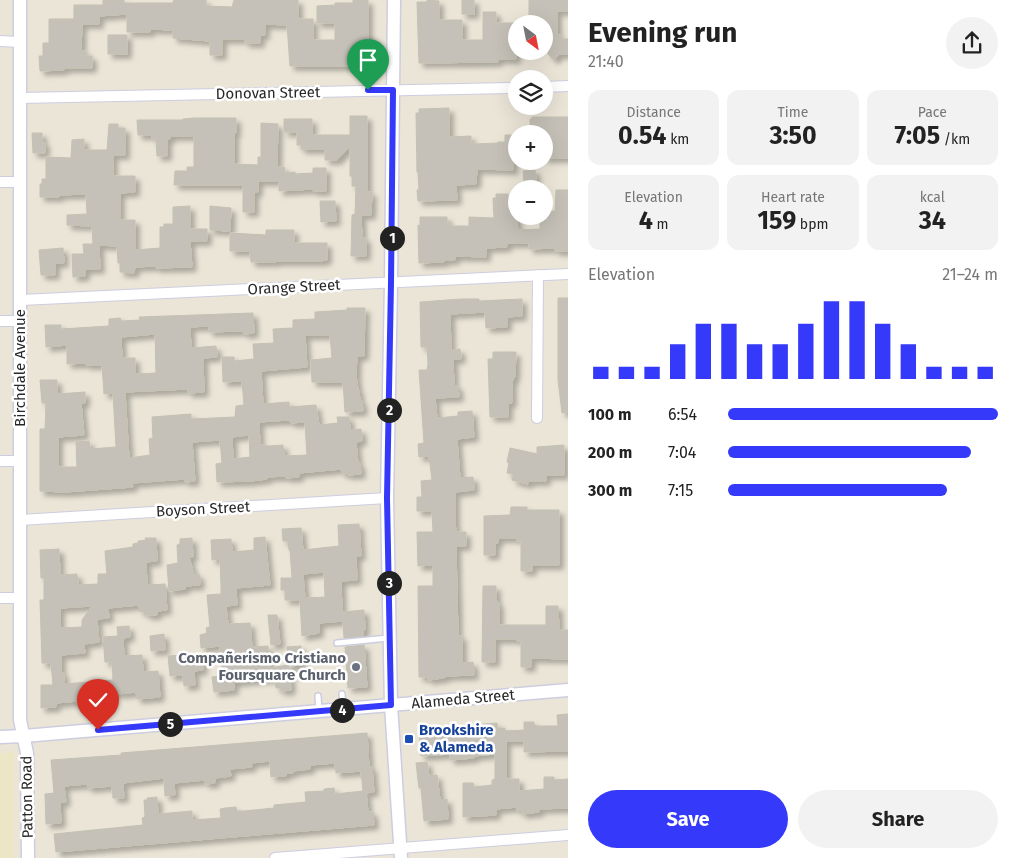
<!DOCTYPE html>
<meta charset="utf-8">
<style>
:root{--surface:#fff;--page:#f2f2f2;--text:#222;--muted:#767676;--accent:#3539f9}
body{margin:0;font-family:"Fira Sans",sans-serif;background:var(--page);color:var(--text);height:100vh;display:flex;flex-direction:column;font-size:19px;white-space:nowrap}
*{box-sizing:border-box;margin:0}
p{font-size:16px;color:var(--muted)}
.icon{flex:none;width:28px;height:28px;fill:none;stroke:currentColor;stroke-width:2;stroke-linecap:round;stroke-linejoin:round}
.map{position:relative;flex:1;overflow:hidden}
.sheet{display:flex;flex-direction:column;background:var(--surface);width:450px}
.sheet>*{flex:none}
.needle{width:32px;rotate:148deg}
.controls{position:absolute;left:508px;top:15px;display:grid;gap:10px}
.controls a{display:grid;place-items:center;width:45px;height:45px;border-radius:50%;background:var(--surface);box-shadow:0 5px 20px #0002;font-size:25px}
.pin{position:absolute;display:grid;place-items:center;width:42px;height:42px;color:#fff;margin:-51px -21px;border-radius:50% 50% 50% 0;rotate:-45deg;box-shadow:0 0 5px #0007}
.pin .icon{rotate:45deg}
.km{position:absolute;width:25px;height:25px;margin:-12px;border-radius:50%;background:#222;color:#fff;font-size:14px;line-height:25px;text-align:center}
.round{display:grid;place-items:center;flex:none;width:52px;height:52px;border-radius:26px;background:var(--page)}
.headline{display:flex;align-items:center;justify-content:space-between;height:85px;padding:0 20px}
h1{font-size:28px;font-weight:700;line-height:38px}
.metrics{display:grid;grid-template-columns:repeat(3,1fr);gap:8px;height:85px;padding:5px 20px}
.metrics div{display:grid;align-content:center;border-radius:12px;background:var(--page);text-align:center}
.metrics b{font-size:25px;font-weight:700}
.metrics small{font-size:14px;font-weight:400}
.metrics p{font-size:14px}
.chart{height:140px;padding:10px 20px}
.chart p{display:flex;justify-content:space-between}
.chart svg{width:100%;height:90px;margin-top:5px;stroke:var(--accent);stroke-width:6}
.action{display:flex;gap:10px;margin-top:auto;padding:10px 20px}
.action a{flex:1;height:58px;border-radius:30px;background:var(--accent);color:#fff;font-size:20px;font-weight:700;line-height:58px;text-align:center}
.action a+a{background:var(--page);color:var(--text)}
ul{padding:0 20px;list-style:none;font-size:16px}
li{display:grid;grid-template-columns:80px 60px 1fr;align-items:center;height:38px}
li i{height:12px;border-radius:6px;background:var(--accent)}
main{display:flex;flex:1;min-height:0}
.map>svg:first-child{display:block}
.education{fill:#ece6c6}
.building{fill:#c5c1b8;stroke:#c4c1b2;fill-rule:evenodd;filter:url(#shadow)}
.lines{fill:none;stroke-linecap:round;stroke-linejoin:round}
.service-casing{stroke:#cdcde0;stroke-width:8}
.minor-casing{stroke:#cdcde0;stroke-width:12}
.tertiary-casing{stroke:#cdcde0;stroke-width:15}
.service{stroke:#fff;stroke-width:5}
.minor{stroke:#fff;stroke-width:10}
.tertiary{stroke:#fff;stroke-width:12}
.route-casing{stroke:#fff;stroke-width:10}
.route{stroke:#3539f9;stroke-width:6}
.worship-dot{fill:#6b7280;stroke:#fff;stroke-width:2}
.transit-dot{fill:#1a4fb4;stroke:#fff;stroke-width:2}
.labels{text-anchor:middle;stroke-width:5;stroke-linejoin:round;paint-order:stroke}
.street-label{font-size:15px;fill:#272727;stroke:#fff}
.worship-label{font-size:15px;font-weight:bold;fill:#5b616d;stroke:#fff;text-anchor:end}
.transit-label{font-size:15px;font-weight:bold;fill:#164399;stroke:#fff;text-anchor:start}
</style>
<main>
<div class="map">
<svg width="568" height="858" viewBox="0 0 568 858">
<defs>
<filter id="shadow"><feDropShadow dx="4.5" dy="4.5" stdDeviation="2.5" flood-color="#0004"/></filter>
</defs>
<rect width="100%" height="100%" fill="#eae5d7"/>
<!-- education -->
<polygon class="education" points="14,752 14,858 0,858 0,753"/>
<!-- building -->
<g class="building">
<polygon points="103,0 124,0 124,3 173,3 173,1 175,0 206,0 206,6 232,7 234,0 298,0 298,19 313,19 313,40 335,40 335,23 317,23 317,6 335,5 335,3 353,3 353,0 368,0 368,66 290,66 287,25 265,24 265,35 260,35 260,43 245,43 245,39 222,39 222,55 210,55 210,41 173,38 173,30 150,29 150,32 127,32 127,14 99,16 99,24 82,24 81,51 86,51 86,56 92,56 92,68 64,68 64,70 40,71 39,56 43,56 43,43 49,43 49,19 74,19 74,5 103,5"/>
<polygon points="427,0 439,1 439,20 462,20 462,40 483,40 483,12 496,12 496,23 516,23 516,59 498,59 498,62 419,63 417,2 427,2"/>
<rect x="462" y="0" width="12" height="14"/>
<polygon points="529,0 568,0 568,11 557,11 557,35 561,35 561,39 568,39 568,54 559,54 554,60 548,54 548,28 544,28 544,24 529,24"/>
<rect x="108" y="35" width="19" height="19"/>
<polygon points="449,108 449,137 471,136 471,143 475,144 498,143 498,142 505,142 505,135 516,135 516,152 513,154 513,170 477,169 476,184 456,185 457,200 418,201 417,190 419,190 418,172 417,172 416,113 419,113 419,109"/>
<polygon points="350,116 367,116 367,192 372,192 371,215 361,215 362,238 366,238 366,256 351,256 352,215 355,214 356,186 352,186 352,176 350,176 350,146 337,160 325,160 325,149 301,149 301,145 297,145 297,132 284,132 284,119 312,119 312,135 350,135"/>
<polygon points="532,117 568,117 568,158 544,158 544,134 530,134 530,119 532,119"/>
<polygon points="194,118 236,118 236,133 234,133 234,164 258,165 258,157 261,157 261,123 278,124 277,167 284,167 285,173 295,172 295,174 313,173 313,168 326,168 326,191 313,191 313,189 279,191 279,181 258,181 258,192 254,192 254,212 243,212 243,185 174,185 175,171 187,171 187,167 194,167 194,136 170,136 170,139 167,139 167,156 157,156 156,139 152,139 152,135 138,135 137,120 183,120 183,119"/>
<polygon points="109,124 118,124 118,128 125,128 125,155 113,155 113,176 135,176 135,192 120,193 120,220 135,220 135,250 160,248 160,227 164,227 164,224 173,224 173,207 190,206 190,229 207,229 207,241 190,241 192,267 156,268 156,266 135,267 134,273 120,272 120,263 118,263 117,246 99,245 100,269 85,269 85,276 73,277 72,254 84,254 83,244 93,244 92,226 67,225 67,215 87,214 86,194 59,195 59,197 40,197 40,184 42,184 42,179 46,179 46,157 71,158 72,140 84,139 84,150 107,150"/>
<polygon points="32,133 42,133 42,141 45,143 45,153 33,153"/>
<polygon points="535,170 536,181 524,182 523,171"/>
<polygon points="556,190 568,190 568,251 555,251 555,248 529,249 529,243 507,243 507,247 486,248 486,257 455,256 455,260 444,260 444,262 419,263 418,225 420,226 420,217 447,217 447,224 450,224 450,226 469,226 469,217 494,218 493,198 496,198 496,194 508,194 508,213 516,213 518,230 540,229 540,216 544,216 544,211 555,211"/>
<polygon points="320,201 335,201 336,221 321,222"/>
<polygon points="210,206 231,208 230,231 210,230"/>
<polygon points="266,230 294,230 294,243 327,243 327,260 323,260 323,261 276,261 276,262 251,262 250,251 230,251 230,233 266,235"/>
<polygon points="63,248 64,263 55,263 55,275 41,275 39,250"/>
<polygon points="558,298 568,298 568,412 562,413 558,380"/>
<polygon points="461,299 479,299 479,301 522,299 522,316 507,317 507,327 486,328 485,312 450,314 451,350 460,349 461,359 453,359 454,386 458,386 459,397 435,398 437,418 458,416 458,412 472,411 474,437 457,439 460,478 473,477 474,490 455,492 455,521 456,532 466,532 466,546 456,546 458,636 462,636 462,663 473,662 474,675 447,676 443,678 428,680 428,677 419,677 418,586 433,586 433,565 418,566 417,532 433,532 432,511 417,511 417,497 422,497 421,481 432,480 429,456 419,457 418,444 424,443 419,370 427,370 428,364 427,347 421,347 420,302"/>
<path d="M347 308H365L364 356H357L356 375 358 390H359L360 401H362L363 411 345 412 343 382H312L311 360 332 358 330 335H305L307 367 261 371 263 404 289 402V407L316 405 319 425 338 423 337 417H349L350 430 361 429 362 441 356 442 358 464 360 463 361 474 348 475V473L342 474 341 469 299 473V477L286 478V476L267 477V479L251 481 217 482 216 464 222 463 220 440 192 442 195 481 185 482V479L132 483 133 487 65 492 40 491V429H45L46 403H42L40 380H57V394L85 392V403H81L84 435 58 437V467H77L76 442 89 441 90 449 116 447 113 393 104 394 102 365H86V363L67 364V345L46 347 45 325H61V329L109 326V319L120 318 122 321 140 320 139 317 253 313 254 333 244 334V332L240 331 209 332V326L190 327 191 348 216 346 217 357 203 358 204 392 188 393V389L125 392 129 458 150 455 149 439 153 438 152 417 191 414V419L235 417 236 406 244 405 242 381 223 382 222 357H234V361L254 359 253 344 274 343 273 329 293 328V320L315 319V312L347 310ZM155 334 156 373 135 374V358H122L121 337ZM289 420 291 423 304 422 305 424 307 455 284 456 283 445 268 446 260 445 259 422ZM249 435 250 457 233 459 232 437Z"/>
<polygon points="493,352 516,352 515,377 514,377 513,381 512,381 512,403 508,403 508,417 490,417 488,359 493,359"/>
<polygon points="564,445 564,475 546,475 546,481 529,481 528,484 512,480 514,474 507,473 509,463 507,462 510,448 537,454 537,447"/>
<polygon points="511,507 527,507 527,510 559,510 559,565 532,565 532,571 521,571 521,541 517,541 517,538 498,538 498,543 495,543 495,555 484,555 484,516 510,515"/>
<path d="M359 524 361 556H356L357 580 341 581 342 612 364 610 365 630 363 631V636L344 638 343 621 319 623V633L302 636 300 600H285V590H281V578H292L290 550H289L288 541H283L282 529 301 528 303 550 339 546 338 525ZM324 572 325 597 305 598 303 574Z"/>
<polygon points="265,537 270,585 236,588 237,605 226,606 228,624 250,623 252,647 268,646 270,668 288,665 287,647 301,646 302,665 289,666 291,690 281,691 281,688 276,688 275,678 234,682 234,690 214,692 212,677 222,676 223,674 220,646 201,648 200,635 207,633 206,628 210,627 207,595 221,594 221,587 220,559 212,560 211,540 231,539 232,552 254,550 254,538"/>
<path d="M145 538H156L157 561 146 562 147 585 165 584 167 610 157 611V615H146V611L140 612 139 605 108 608 109 618 97 619 99 642 84 644 85 653 61 655V673H64V684L113 680 112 662H105L103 637 118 636 117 627 129 626 130 637 123 638 124 656 142 655 143 672 158 671 160 697 137 699 136 692 119 694V692L99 694V704H77V701L56 703V707L41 708V685H53L51 663H42L40 600H44V578H41L40 550 59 549 60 575 77 574 78 585 98 584V574H107L105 551 133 547V544L138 543V541L146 540ZM92 606 82 620V627L60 628V608Z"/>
<polygon points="192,538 193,557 189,557 194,575 199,574 200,585 185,586 185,589 169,591 167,565 178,563 177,545 180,544 180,539"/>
<polygon points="483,586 496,586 496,597 497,603 499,603 499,625 546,625 546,606 558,606 559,630 568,630 568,659 531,658 531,667 521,667 521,641 517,641 517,639 495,639 495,662 482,662"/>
<polygon points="268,615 277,615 280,644 271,645"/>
<polygon points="164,634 165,650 151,651 150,636"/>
<polygon points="364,645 367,687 348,688 345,647"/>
<polygon points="201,654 203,670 194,671 195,685 184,686 183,675 170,676 168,656"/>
<polygon points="568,714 568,751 524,752 524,741 506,741 506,779 519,779 519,791 544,789 544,777 554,777 554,780 568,779 568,808 539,809 539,812 522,814 522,810 517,811 517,807 496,809 496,815 463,817 463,783 473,783 474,787 492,785 492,780 495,779 495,754 474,756 474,758 450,760 450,754 421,756 419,729 497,723 498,729 505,728 505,731 524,730 524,722 534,722 534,725 537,726 558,726 557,715"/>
<polygon points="367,733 369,767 372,767 374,792 366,792 368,812 373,812 374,825 56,852 54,834 143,825 142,818 145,817 144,800 147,800 147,798 157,797 158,814 192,811 192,820 221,818 220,809 225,808 236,807 237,811 244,811 274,808 274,805 306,802 305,792 324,791 324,789 334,788 335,794 363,791 361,771 336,773 335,763 310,765 310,769 293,771 293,773 286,773 286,776 271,777 270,761 251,763 252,767 230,769 231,776 215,778 215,783 205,784 205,780 174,783 175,795 165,796 164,778 123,783 124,798 113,798 112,786 88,788 87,784 64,786 66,802 60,802 61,823 46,824 45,794 54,793 51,760 121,755 121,753"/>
<polygon points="427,762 429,776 437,775 440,800 447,799 448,819 424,821 421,788 419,788 416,763"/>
</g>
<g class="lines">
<!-- service casing -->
<g class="service-casing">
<g id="service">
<polyline points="337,643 389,638"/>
<polyline points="342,694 343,708"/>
<polyline points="318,696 319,711"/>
</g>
</g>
<!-- minor casing -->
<g class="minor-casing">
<g id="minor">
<polyline points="0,41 20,42"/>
<polyline points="544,87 568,86"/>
<polyline points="20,98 516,88"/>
<polyline points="0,182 20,182"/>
<polyline points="21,300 568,274"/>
<polyline points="0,321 20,321"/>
<polyline points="537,418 538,275"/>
<polyline points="0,461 20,461"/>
<polyline points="20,520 387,498"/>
<polyline points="0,598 20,598"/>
<polyline points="275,858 568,835"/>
</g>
</g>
<!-- tertiary casing -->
<g class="tertiary-casing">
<g id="tertiary">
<polyline points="20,0 20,720 27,753 28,858"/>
<polyline points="394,0 391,283 387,498 391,705 401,858"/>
<polyline points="0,737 24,736 568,690"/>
</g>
</g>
<!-- service -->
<use href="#service" class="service"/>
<!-- minor -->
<use href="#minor" class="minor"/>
<!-- tertiary -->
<use href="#tertiary" class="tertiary"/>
</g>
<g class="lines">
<!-- route casing -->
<g class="route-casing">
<polyline id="route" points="98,730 391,705 387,498 391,283 393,90 368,90"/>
</g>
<!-- route -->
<use href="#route" class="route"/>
</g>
<!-- markers -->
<circle class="worship-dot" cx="356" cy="667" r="5"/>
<rect class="transit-dot" x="404" y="734" width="10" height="10" rx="2.5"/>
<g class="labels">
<!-- street labels -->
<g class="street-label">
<text transform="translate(268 93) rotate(-1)" y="5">Donovan Street</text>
<text transform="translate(294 287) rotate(-3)" y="5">Orange Street</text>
<text transform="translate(20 368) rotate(-90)" y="5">Birchdale Avenue</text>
<text transform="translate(203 509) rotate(-3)" y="5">Boyson Street</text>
<text transform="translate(463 699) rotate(-5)" y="5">Alameda Street</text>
<text transform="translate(27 797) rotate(-91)" y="5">Patton Road</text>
</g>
<!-- worship labels -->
<g class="worship-label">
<text x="346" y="663">Compañerismo Cristiano<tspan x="346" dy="17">Foursquare Church</tspan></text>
</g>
<!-- transit labels -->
<g class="transit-label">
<text x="419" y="735">Brookshire<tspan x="419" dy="17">&amp; Alameda</tspan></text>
</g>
</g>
</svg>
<div class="controls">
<a><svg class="needle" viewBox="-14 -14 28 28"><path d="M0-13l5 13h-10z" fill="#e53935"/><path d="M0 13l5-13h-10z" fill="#767676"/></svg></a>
<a><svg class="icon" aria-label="layers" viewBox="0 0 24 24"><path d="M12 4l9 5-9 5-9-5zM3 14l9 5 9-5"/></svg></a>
<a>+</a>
<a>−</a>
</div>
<div class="pin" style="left:368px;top:90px;background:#1e9e55"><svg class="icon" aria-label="arrive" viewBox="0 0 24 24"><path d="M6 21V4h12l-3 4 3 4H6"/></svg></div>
<div class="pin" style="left:98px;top:730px;background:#d93025"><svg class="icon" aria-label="check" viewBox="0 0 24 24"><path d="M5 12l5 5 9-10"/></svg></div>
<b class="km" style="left:392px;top:238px">1</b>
<b class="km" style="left:389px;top:410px">2</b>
<b class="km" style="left:389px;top:583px">3</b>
<b class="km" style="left:342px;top:710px">4</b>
<b class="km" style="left:170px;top:724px">5</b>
</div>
<section class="sheet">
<div class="headline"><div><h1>Evening run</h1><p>21:40</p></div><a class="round"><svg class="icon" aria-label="share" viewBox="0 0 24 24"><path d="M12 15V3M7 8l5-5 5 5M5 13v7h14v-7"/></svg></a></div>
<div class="metrics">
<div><p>Distance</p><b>0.54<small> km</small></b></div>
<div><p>Time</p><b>3:50</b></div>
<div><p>Pace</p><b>7:05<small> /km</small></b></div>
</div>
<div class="metrics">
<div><p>Elevation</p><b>4<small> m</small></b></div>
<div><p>Heart rate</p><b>159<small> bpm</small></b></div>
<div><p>kcal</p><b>34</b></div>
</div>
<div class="chart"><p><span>Elevation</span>21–24 m</p>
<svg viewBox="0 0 160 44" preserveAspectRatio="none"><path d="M5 44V38M15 44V38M25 44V38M35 44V27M45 44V17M55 44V17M65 44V27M75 44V27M85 44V17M95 44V6M105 44V6M115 44V17M125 44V27M135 44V38M145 44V38M155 44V38"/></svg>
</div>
<ul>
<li><b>100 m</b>6:54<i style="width:100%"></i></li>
<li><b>200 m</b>7:04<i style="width:90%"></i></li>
<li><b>300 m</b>7:15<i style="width:81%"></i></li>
</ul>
<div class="action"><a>Save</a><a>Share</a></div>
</section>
</main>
